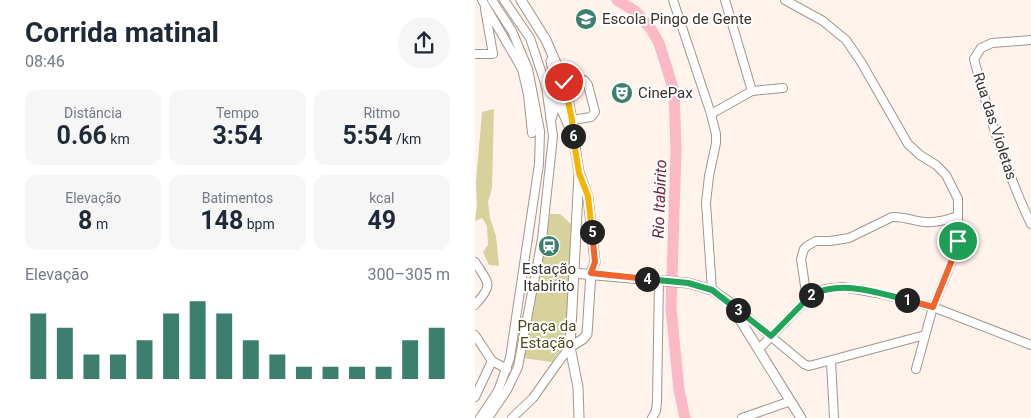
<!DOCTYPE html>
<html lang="pt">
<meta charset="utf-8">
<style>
:root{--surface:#fff;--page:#f6f6f7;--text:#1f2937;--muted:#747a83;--accent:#3d7f6f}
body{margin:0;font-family:Roboto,sans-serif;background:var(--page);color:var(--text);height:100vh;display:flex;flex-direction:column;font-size:19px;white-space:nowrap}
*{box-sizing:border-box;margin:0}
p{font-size:16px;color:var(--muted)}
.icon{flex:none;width:28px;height:28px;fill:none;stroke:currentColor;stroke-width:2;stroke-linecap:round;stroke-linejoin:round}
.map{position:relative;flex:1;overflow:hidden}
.details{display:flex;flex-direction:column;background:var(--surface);width:475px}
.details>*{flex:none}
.pin{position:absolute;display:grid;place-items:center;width:42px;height:42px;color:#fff;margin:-21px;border:2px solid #fff;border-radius:50%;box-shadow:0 1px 5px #0007}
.km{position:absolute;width:25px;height:25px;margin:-12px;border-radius:50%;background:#222;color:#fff;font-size:14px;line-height:25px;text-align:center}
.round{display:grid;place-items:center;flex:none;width:52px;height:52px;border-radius:26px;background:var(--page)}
.head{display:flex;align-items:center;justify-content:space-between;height:85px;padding:0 25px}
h1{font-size:28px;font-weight:700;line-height:38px}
.stats{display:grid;grid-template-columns:repeat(3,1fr);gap:8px;height:85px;padding:5px 25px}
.stats div{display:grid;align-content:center;border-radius:12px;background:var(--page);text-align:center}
.stats b{font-size:25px;font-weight:700}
.stats small{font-size:14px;font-weight:400}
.stats p{font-size:14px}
.chart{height:140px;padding:10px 25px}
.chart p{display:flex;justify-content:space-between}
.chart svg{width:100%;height:90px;margin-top:5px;stroke:var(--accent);stroke-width:6}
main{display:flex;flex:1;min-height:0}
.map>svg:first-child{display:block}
.green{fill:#d7d19c}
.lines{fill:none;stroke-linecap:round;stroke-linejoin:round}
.river{stroke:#fbb8c7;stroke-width:11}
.minor-casing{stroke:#a2958d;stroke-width:10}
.major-casing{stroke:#a2958d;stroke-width:11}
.minor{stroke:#fff;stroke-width:8}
.major{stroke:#fff;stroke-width:9}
.split-1-casing{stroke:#fff;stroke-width:10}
.split-2-casing{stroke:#fff;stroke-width:10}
.split-3-casing{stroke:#fff;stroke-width:10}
.split-4-casing{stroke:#fff;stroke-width:10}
.split-5-casing{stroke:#fff;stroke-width:10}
.split-6-casing{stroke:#fff;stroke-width:10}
.split-7-casing{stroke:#fff;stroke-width:10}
.split-1{stroke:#f0652b;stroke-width:6}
.split-2{stroke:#22a559;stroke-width:6}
.split-3{stroke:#22a559;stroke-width:6}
.split-4{stroke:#22a559;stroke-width:6}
.split-5{stroke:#f0652b;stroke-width:6}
.split-6{stroke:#f5b400;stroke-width:6}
.split-7{stroke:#f5b400;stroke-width:6}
.labels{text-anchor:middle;stroke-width:4;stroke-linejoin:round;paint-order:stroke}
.poi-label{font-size:15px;fill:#37312e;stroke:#fff;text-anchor:start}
.street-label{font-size:15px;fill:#37312e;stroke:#fff}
.park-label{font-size:15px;fill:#4f491b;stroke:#fff}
.water-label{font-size:16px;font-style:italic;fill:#6b1f38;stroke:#fff}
</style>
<main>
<section class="details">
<div class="head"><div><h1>Corrida matinal</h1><p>08:46</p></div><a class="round"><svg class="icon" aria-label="share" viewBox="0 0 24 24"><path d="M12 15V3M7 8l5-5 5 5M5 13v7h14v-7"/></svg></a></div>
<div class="stats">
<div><p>Distância</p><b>0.66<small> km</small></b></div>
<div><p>Tempo</p><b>3:54</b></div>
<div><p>Ritmo</p><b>5:54<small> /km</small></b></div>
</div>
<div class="stats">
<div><p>Elevação</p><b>8<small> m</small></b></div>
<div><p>Batimentos</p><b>148<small> bpm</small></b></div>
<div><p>kcal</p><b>49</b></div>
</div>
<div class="chart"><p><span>Elevação</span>300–305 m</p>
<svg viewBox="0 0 160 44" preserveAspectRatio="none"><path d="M5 44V12M15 44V19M25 44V32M35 44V32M45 44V25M55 44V12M65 44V6M75 44V12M85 44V25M95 44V32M105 44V38M115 44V38M125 44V38M135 44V38M145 44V25M155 44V19"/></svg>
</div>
</section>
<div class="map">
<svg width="556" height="418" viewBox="0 0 556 418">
<rect width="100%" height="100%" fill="#fff3ec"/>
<!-- green -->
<g class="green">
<polygon points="19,109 17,188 13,202 15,218 21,236 24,266 14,265 8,252 13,245 12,226 7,218 0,221 2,205 1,182 7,112"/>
<polygon points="75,214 85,214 96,224 92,342 77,362 47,358"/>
</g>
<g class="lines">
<!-- river -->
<polyline class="river" points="142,0 160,11 176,29 184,43 199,91 201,150 196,308 204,390 210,418"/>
<!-- minor casing -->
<g class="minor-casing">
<g id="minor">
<polyline points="7,0 47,69 53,94 57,133"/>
<polyline points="198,0 236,114 241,134 241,143 234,176 231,203 237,290"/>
<polyline points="250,0 277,91"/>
<polyline points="310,0 348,21 371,40 386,62 433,144 445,155 461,165 471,175 483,199 483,246 458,307 441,369"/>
<path d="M556 40 517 43 506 48 499 59C513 113 532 174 556 224"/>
<polyline points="0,54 18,54 10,9"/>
<polyline points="89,82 109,80 113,85 120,112 116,117 97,120"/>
<polyline points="236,114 277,91 308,88"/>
<path d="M0 262C14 284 19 284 0 305"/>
<path d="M332 299 326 259 329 249 332 246 341 241H355L374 238 417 217C428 216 439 221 450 222 462 223 472 220 483 216"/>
<polyline points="258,305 329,364 334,366 450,335"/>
<polyline points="0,335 17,361 32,369"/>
<polyline points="284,349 336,295 350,289 368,287 407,294 458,307 556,345"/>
<polyline points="356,361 359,418"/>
<polyline points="0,397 17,361"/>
<polyline points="5,418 23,391 35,358 64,164 65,131 53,69 37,31 17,0"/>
<polyline points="13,418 32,390 43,367 67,239 78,136 71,86 55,38 29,0"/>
<polyline points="37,418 58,398 82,364 95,347"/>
<polyline points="177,418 181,411 182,401 184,280"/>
<polyline points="267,418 316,401"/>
</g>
</g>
<!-- major casing -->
<g class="major-casing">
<g id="major">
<polyline points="46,0 71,40 84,70 91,89 97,120 98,133 104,173 95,347 103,387 104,418"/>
<polyline points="71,86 82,99 94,126"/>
<polyline points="76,119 82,99 81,87 76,61"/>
<polyline points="98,273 213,283 237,290 254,302 326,418"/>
<polyline points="95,347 108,339 112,334 116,273 120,262 113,197 105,175"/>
</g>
</g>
<!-- minor -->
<use href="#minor" class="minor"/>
<!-- major -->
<use href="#major" class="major"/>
</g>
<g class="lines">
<!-- split-1 casing -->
<g class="split-1-casing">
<polyline id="split-1" points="432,300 458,307 481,250 483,241"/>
</g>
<!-- split-2 casing -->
<g class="split-2-casing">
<path id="split-2" d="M336 295C367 280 400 292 432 300"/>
</g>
<!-- split-3 casing -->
<g class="split-3-casing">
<polyline id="split-3" points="263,310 296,336 336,295"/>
</g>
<!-- split-4 casing -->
<g class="split-4-casing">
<polyline id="split-4" points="172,279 213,283 237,290 263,310"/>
</g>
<!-- split-5 casing -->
<g class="split-5-casing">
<polyline id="split-5" points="117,232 120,262 116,273 172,279"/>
</g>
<!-- split-6 casing -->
<g class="split-6-casing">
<polyline id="split-6" points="98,136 104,173 113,196 117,232"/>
</g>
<!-- split-7 casing -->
<g class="split-7-casing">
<polyline id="split-7" points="89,82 97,120 98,136"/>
</g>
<!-- split-1 -->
<use href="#split-1" class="split-1"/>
<!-- split-2 -->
<use href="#split-2" class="split-2"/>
<!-- split-3 -->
<use href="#split-3" class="split-3"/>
<!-- split-4 -->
<use href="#split-4" class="split-4"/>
<!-- split-5 -->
<use href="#split-5" class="split-5"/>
<!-- split-6 -->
<use href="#split-6" class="split-6"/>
<!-- split-7 -->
<use href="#split-7" class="split-7"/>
</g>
<!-- icons -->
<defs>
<g id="school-disc" transform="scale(1.125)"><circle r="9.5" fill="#3d7f6f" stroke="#fff"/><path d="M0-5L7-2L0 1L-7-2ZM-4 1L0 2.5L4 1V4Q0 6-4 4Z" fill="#fff"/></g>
<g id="theatre-disc" transform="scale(1.125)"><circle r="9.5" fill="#3d7f6f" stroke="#fff"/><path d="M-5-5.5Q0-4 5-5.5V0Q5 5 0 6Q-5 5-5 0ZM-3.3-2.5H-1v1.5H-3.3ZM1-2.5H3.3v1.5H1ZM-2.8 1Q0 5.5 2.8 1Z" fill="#fff"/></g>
<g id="station-disc" transform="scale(1.125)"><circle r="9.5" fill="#3d7f6f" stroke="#fff"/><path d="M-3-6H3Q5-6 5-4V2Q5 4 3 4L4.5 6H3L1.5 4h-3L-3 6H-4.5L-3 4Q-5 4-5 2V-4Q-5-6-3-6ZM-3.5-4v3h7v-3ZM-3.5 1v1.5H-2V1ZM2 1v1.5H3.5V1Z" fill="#fff"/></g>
</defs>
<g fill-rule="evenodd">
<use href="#school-disc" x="111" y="19"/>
<use href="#theatre-disc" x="147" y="93"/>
<use href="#station-disc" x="74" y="246"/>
</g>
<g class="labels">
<!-- poi labels -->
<g class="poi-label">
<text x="127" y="24">Escola Pingo de Gente</text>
<text x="163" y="98">CinePax</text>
<text x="74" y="274" text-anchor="middle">Estação<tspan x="74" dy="17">Itabirito</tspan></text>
</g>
<!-- street labels -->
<g class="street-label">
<text transform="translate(520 126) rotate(72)" y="5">Rua das Violetas</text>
</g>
<!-- park labels -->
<g class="park-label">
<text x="72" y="331">Praça da<tspan x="72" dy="17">Estação</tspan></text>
</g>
<!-- water labels -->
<g class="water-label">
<text transform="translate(184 199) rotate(-88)" y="6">Rio Itabirito</text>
</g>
</g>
</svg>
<div class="pin" style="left:483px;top:241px;background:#1e9e55"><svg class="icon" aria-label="arrive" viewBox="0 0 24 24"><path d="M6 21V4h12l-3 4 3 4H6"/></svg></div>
<div class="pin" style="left:89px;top:82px;background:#d93025"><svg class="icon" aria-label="check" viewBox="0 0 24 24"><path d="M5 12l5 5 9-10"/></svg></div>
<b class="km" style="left:432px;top:300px">1</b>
<b class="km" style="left:336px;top:295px">2</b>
<b class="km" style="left:263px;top:310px">3</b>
<b class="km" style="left:172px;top:279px">4</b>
<b class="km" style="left:117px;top:232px">5</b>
<b class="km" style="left:98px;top:136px">6</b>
</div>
</main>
